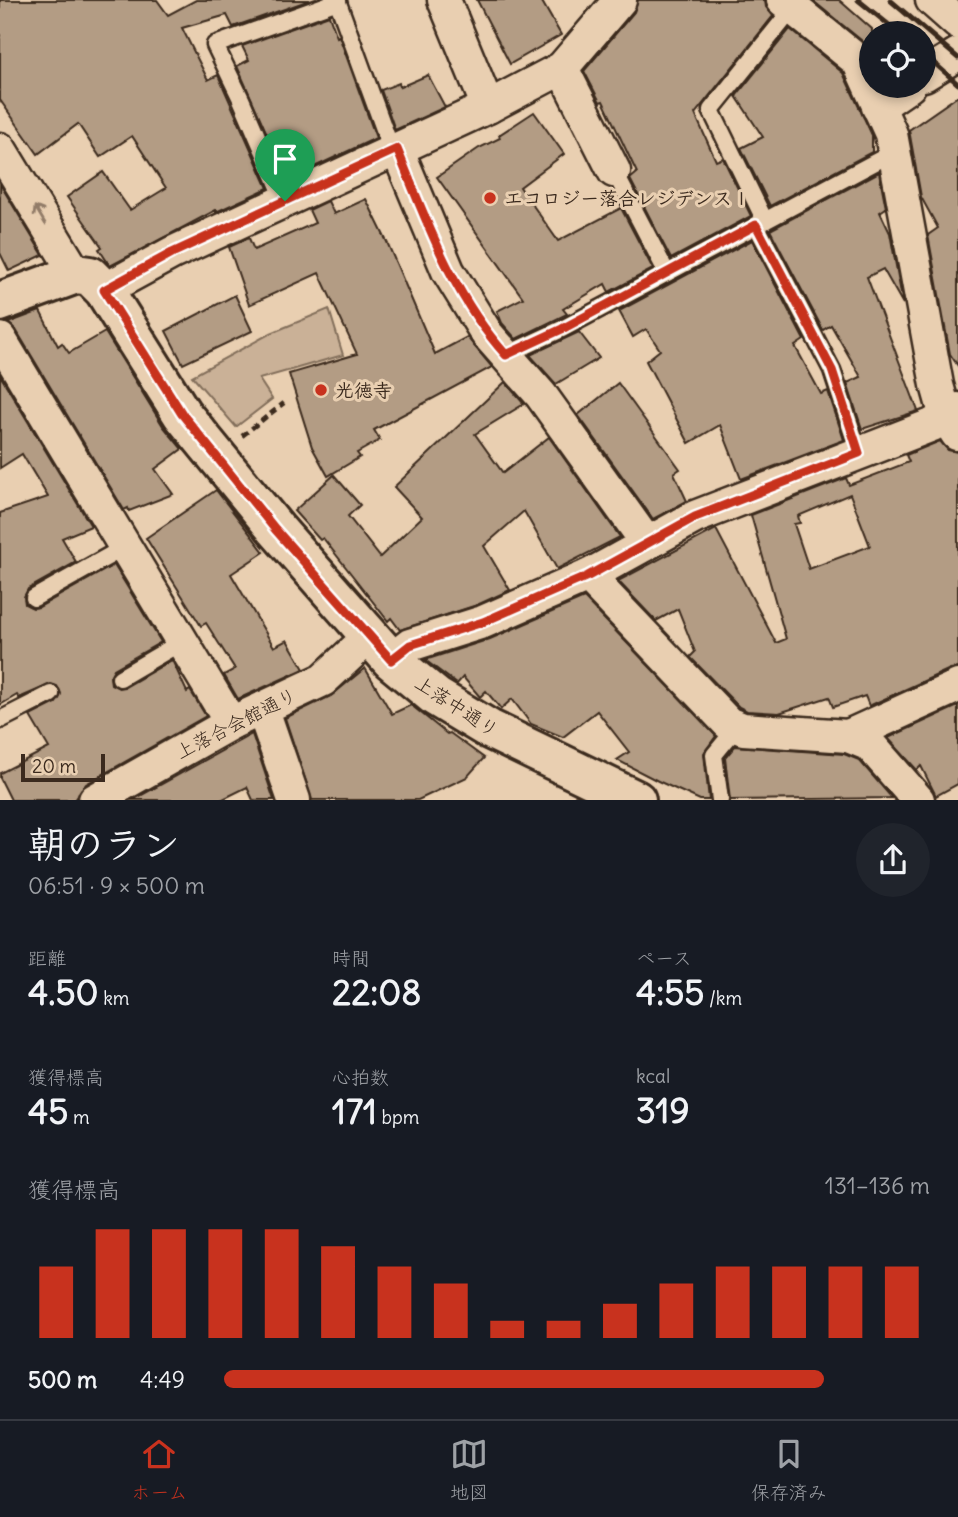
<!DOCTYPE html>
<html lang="ja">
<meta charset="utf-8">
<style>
:root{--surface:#171b24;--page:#20242c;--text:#f1f3f6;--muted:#9ea1a6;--line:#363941;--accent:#c8321e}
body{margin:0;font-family:Delius,"Klee One",sans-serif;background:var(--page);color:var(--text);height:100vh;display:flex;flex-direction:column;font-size:26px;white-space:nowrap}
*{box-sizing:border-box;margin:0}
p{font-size:23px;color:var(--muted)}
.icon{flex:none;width:38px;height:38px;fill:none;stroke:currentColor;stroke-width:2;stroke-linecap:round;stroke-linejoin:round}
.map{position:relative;height:800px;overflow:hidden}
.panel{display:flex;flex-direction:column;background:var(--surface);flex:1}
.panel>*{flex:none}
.buttons{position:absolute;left:859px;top:21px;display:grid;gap:14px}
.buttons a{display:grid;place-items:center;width:77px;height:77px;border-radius:50%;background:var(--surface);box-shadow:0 4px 10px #0003;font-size:35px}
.scale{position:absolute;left:21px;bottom:18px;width:84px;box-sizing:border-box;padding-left:7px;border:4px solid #3b2a1e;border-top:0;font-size:19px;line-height:24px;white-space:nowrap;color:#3b2a1e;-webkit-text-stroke:5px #e9cfb1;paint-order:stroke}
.pin{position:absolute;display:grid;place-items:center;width:60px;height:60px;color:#fff;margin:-72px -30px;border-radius:50% 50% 50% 0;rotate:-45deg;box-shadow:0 0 7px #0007}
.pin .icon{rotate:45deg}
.round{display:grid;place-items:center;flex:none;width:74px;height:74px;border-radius:37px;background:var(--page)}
.overview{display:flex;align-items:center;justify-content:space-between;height:119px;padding:0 28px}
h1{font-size:38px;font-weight:800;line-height:52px}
.figures{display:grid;grid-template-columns:repeat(3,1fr);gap:10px;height:119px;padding:7px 28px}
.figures div{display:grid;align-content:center}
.figures b{font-size:35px;font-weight:800}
.figures small{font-size:19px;font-weight:400}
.figures p{font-size:19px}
.chart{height:196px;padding:14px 28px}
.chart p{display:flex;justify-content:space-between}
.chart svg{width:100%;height:126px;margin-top:7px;stroke:var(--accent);stroke-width:6}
ul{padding:0 28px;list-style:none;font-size:23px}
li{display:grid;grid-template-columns:112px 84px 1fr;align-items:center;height:52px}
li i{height:18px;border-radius:9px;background:var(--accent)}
.tab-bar{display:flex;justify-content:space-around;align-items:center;height:98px;border-top:2px solid var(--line);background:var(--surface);font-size:19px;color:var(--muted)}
.tab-bar a{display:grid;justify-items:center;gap:4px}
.tab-bar .current{color:var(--accent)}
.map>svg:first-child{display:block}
.green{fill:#cab197;stroke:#826e5a;stroke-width:2}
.building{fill:#b39c84;stroke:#3b2a1e;stroke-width:2;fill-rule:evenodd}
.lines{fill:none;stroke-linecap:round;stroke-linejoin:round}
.service-casing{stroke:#3b2a1e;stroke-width:21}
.minor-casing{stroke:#3b2a1e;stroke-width:37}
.tertiary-casing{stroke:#3b2a1e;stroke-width:44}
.path{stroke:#3b2a1e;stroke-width:4.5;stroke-dasharray:7 5;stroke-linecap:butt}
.service{stroke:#e9cfb1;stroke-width:16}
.minor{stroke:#e9cfb1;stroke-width:32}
.tertiary{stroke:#e9cfb1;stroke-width:38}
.rail{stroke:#3b2a1e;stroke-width:5}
.oneway{stroke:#927c68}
.route-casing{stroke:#fff;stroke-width:14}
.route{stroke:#c8321e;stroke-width:9}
.poi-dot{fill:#c8321e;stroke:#e9cfb1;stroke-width:2.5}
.labels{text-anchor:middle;stroke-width:6;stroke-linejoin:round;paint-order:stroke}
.poi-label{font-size:19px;font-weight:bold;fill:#3b2a1e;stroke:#e9cfb1;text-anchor:start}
.street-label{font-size:19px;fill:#3b2a1e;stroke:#e9cfb1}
</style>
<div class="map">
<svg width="958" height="800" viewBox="0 0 958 800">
<rect width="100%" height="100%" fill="#e9cfb1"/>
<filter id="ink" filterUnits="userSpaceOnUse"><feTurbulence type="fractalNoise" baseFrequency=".0143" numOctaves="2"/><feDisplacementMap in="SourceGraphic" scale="14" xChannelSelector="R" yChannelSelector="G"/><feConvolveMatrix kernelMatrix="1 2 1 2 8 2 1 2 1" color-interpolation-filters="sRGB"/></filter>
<g filter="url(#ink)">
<!-- green -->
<polygon class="green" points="329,309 343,355 259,379 272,399 236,427 192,376 271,333"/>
<!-- building -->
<g class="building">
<polygon points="0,0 157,0 168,15 196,0 310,0 233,27 227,15 182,28 208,80 218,75 268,188 216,212 216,210 110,266 99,249 102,247 67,197 103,172 130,210 166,188 132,136 100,157 78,124 38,154 0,100"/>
<polygon points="477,0 541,0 561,35 510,64"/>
<polygon points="638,0 765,0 766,7 773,16 695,114 716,161 723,158 751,216 671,259 630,179 637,173 603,101 600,102 584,71 634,12"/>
<polygon points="812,0 839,0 872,29 872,49"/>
<polygon points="329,15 337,37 339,36 376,138 293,177 292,174 286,177 237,66 249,60 242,46"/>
<polygon points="790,29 843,73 872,135 872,152 770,206 741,148 763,137 736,96"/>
<polygon points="428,75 445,107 395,130 381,90 399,83 400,87"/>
<polygon points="958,96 958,366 950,354 928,235 938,228 921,197 909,130"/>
<polygon points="534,112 564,154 520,187 558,241 621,208 653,269 609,292 605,284 563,309 567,314 516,339 502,323 497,311 523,298 437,177 479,148 500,138 499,135"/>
<polygon points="879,172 886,208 880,212 890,233 903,304 883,269 867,277 918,411 862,429 847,383 861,377 831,325 823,330 770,230"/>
<polygon points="0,184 43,255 9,271 0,253"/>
<polygon points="366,199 387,242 435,354 467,337 492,367 374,430 380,440 357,453 360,457 328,476 312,447 289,374 357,354 319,273 249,305 229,247 249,238 254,250 315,223 309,210 328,201 334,214"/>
<polygon points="752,240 804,340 795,346 821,394 828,391 844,440 741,479 720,425 689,443 646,361 660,350 646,329 633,337 619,311"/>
<polygon points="235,295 252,331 183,364 166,331"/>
<polygon points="40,311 58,346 62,343 69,353 105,332 163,426 182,449 155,469 173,494 129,511 128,508 124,510 16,330 8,323"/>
<polygon points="579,332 599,358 556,384 530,355"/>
<polygon points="0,375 91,526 62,538 76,562 28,589 24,597 25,604 33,608 39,607 114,565 161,642 114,669 110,677 111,684 119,688 125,687 172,660 187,692 190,690 206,716 86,784 75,800 11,800 0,778 0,773 49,748 30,716 56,703 61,694 57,686 51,684 19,698 17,695 0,705 0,513 48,497 22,454 0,468"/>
<polygon points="505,382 524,404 475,434 503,473 549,437 620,537 557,569 524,511 484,546 510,590 477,605 400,630 391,618 388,621 323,538 320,540 294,511 334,475 360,505 348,516 380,557 422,517 394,487"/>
<polygon points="618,383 680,469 674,473 687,501 653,519 578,415"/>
<path d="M940 441 948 450 958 452V668L950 669 869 706 865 696 833 707 829 697 779 713 747 711 739 707 690 657 695 652 678 609 656 621 618 581 716 529 776 643 786 639 751 515 846 478 849 485 909 462 906 455ZM850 494 870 546 809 569 794 524 800 523 798 516Z"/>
<polygon points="216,490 264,552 231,574 274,647 287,640 304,669 238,699 224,675 235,669 206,623 201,626 146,538"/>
<polygon points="584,598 716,736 704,753 709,800 700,800 658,781 617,760 629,752 597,711 563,737 531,724 512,699 501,709 486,691 480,697 463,677 457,684 425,660 490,639"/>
<polygon points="365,668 392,714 411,705 447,734 450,733 484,758 467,777 418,800 312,800 285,718 331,696"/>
<polygon points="958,706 958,784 936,796 921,766 917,770 888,738"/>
<polygon points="252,734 274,800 253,800 247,787 221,800 133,800"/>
<polygon points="735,746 844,754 859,760 892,798 730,800 725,758"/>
</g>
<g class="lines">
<!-- service casing -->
<g class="service-casing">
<g id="service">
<polyline points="337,0 392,151"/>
<polyline points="614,171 667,273"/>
<polyline points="285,201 241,99 215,45 338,1"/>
<polyline points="765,221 711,110 793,8"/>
<polyline points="756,225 832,370 859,453"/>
<polyline points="506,355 562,329 896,151"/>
<polyline points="34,598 125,547"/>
<polyline points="120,678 183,641"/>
<polyline points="0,720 51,694"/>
<polyline points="720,800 714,755 737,727"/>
</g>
</g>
<!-- minor casing -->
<g class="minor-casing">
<g id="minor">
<polyline points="444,0 488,107"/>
<polyline points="783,0 858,61 891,134 937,385 946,417 957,434"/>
<polyline points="932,0 958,23"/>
<polyline points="562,68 614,171"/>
<polyline points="924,75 958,54"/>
<polyline points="878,107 909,86"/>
<polyline points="0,149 76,274"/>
<polyline points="397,149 448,271 487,334 541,395 647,543"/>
<polyline points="104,290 172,253 488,107 562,68 620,0"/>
<polyline points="0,339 231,723"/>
<polyline points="588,576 728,723 743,729 848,736 870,745 918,800"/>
<polyline points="391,660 410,645 483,622 588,576 695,517 932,425 958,409"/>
<polyline points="263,710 294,800"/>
<polyline points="848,736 958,686"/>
<polyline points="95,800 231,723 323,680 370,636"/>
</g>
</g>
<!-- tertiary casing -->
<g class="tertiary-casing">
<polyline id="tertiary" points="0,302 76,274 90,276 104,290 182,414 276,529 391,660 436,697 489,729 636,800"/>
</g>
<!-- path -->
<polyline class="path" points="242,436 284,403"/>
<!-- service -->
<use href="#service" class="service"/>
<!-- minor -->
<use href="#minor" class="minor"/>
<!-- tertiary -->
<use href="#tertiary" class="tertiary"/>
<!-- rail -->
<g class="rail">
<polyline points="858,0 899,33"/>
<polyline points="890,0 958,58"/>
<polyline points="924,54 958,84"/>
</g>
</g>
<!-- one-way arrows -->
<defs><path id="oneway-shaft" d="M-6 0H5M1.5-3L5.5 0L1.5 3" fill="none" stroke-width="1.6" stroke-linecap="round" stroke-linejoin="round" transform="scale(1.75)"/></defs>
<use class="oneway" href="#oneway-shaft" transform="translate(40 215) rotate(-121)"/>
</g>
<g class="lines" filter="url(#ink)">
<!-- route casing -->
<g class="route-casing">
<path id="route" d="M397 149C427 222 452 295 506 355L562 329 756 225 832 370 859 453 695 517 588 576 483 622 410 645 391 660 275 529 182 414 104 290 172 253Z"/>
</g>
<!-- route -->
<use href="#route" class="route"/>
</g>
<!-- markers -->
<g class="poi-dot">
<circle cx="490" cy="198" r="7"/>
<circle cx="321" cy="390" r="7"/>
</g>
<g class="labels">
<!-- poi labels -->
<g class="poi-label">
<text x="504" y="205">エコロジー落合レジデンスⅠ</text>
<text x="335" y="397">光徳寺</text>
</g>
<!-- street labels -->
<g class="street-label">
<text transform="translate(457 706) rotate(33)" y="7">上落中通り</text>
<text transform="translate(236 723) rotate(-27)" y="7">上落合会館通り</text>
</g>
</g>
</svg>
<div class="buttons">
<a><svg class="icon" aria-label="locate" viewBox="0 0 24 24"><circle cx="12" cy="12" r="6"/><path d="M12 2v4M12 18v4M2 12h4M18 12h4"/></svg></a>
</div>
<div class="scale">20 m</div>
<div class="pin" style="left:285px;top:201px;background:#1e9e55"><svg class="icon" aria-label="arrive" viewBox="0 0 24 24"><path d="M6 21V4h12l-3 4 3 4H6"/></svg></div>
</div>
<section class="panel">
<div class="overview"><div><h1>朝のラン</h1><p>06:51 · 9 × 500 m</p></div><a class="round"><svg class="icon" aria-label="share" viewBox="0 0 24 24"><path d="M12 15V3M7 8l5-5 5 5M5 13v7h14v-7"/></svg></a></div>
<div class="figures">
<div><p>距離</p><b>4.50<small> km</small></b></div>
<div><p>時間</p><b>22:08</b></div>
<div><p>ペース</p><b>4:55<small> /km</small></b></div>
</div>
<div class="figures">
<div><p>獲得標高</p><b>45<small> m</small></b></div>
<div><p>心拍数</p><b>171<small> bpm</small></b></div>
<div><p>kcal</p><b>319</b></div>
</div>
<div class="chart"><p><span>獲得標高</span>131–136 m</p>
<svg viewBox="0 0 160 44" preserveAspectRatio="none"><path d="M5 44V19M15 44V6M25 44V6M35 44V6M45 44V6M55 44V12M65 44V19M75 44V25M85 44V38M95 44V38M105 44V32M115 44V25M125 44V19M135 44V19M145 44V19M155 44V19"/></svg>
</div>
<ul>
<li><b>500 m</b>4:49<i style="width:85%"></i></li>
</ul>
</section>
<nav class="tab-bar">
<a class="current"><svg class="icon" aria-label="home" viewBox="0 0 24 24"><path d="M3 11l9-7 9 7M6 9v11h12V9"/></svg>ホーム</a>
<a><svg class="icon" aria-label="map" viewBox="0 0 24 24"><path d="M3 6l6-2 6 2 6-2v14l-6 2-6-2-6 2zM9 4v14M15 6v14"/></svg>地図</a>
<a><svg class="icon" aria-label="saved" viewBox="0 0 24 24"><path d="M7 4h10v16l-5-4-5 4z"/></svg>保存済み</a>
</nav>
